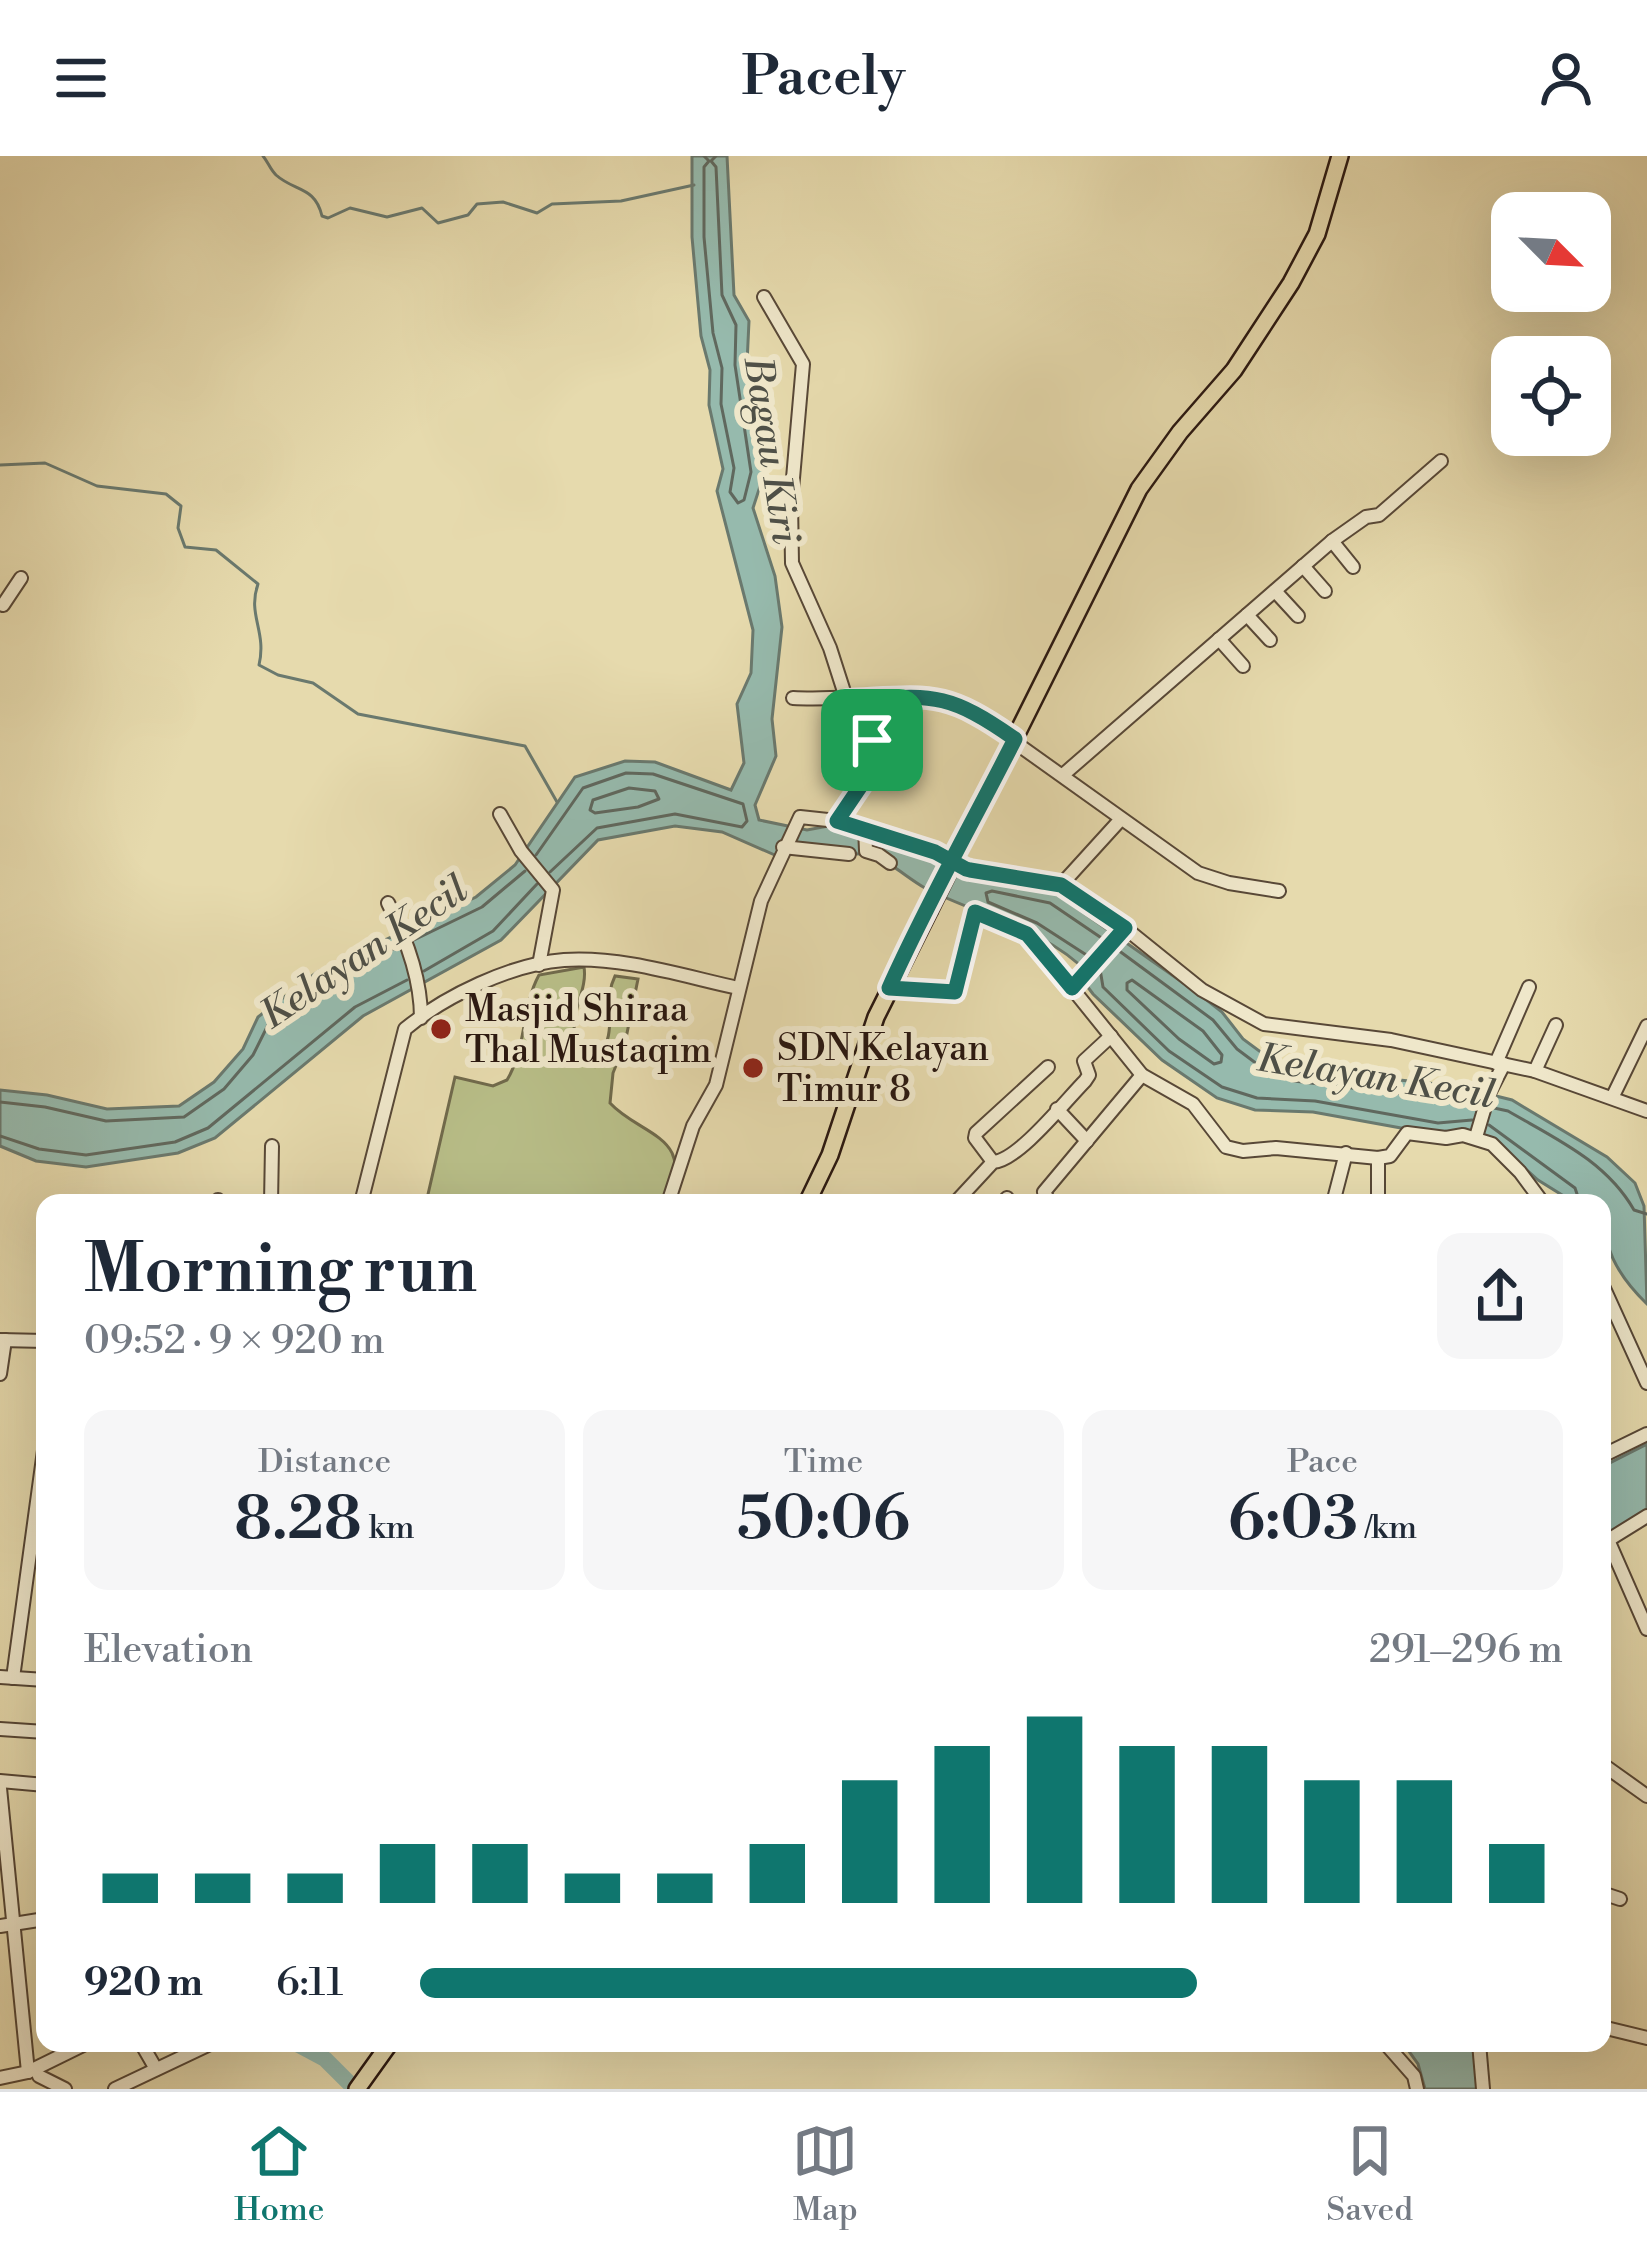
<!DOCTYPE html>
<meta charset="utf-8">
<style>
:root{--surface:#fff;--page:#f6f6f7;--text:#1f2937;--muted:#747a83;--line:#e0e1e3;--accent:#0f766e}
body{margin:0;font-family:"Libre Bodoni",serif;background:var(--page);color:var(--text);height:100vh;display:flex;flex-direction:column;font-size:45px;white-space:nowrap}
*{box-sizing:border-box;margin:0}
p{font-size:39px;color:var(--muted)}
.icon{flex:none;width:66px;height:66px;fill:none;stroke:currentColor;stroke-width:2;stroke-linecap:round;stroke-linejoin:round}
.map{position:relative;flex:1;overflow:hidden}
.details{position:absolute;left:36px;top:1038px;width:1575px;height:858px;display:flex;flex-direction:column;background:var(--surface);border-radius:24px;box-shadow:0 12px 48px #0002}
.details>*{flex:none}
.needle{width:78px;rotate:114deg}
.fabs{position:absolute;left:1491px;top:36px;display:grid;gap:24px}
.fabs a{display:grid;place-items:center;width:120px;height:120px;border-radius:24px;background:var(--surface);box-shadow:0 12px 48px #0002;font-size:60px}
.pin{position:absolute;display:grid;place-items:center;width:102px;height:102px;color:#fff;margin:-51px;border-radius:24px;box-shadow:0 6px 18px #0006}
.round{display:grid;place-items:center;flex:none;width:126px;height:126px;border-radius:24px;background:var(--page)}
.summary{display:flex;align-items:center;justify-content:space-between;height:204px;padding:0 48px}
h1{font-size:66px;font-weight:600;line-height:90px}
.metrics{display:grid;grid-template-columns:repeat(3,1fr);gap:18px;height:204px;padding:12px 48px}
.metrics div{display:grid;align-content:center;border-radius:24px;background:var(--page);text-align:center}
.metrics b{font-size:60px;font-weight:600}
.metrics small{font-size:33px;font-weight:400}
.metrics p{font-size:33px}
.chart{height:336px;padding:24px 48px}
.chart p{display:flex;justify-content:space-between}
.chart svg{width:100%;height:216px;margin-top:12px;stroke:var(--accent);stroke-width:6}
ul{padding:0 48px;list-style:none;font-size:39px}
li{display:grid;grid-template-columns:192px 144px 1fr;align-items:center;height:90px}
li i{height:30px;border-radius:15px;background:var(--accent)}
header{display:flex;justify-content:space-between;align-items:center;height:156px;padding:0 48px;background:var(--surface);font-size:54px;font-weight:600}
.menu{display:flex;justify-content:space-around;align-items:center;height:168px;border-top:3px solid var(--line);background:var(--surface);font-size:33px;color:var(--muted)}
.menu a{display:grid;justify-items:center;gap:6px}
.menu .selected{color:var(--accent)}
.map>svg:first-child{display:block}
.green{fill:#b8be88;stroke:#706a4c;stroke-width:3}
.water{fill:#96baad;stroke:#6a796e;stroke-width:3}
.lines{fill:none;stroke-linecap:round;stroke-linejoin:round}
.shore{stroke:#60685e;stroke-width:3}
.stream{stroke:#6a796e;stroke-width:3}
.river{stroke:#96baad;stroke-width:16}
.minor-casing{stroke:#584837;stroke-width:16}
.major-casing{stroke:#291710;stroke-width:20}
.minor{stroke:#efe7ca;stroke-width:12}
.major{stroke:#e6daad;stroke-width:15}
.major-bridge-casing{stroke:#291710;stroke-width:20;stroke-linecap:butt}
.major-bridge{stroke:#e6daad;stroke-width:15}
.route-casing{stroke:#fff;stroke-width:24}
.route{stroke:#0f766e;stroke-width:15}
.poi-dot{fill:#8f2418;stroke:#efe7ca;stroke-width:4.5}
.labels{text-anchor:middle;stroke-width:12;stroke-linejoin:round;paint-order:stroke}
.poi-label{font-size:36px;fill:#291710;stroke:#efe7ca;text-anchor:start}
.water-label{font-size:39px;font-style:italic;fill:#4f5047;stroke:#efe7ca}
</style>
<header><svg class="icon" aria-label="menu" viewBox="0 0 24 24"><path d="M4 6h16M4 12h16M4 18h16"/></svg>Pacely<svg class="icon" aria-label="person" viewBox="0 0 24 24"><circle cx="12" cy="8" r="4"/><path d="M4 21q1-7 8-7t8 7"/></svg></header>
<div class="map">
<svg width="1647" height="1933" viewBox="0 0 1647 1933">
<rect width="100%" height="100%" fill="#e6daad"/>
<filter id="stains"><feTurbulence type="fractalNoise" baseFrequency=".00167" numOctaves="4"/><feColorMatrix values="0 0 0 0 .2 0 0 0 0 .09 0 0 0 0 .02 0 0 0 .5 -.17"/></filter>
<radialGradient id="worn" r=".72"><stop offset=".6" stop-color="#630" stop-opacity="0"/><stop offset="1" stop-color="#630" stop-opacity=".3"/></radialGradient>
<!-- green -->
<path class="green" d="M584 811C588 835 568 859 576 884 579 892 590 903 595 910 622 871 601 848 615 820L638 823 625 887 613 917 610 947C640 980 702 981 662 1047H426L455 921 493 930 507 924C527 891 521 852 539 819Z"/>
<!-- water -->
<g class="water">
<path d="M692 0H727L734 139 749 165 747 208 764 318 753 352 775 420 782 471 772 563 776 600 755 649 759 664 807 674 839 668 903 688 964 717 1054 736 1199 838 1222 856 1243 883 1270 903 1296 913 1456 930 1512 944 1607 1001 1635 1027 1644 1050 1647 1148C1616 1118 1602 1090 1602 1047H1575L1538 1024 1500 990 1313 956 1255 954 1217 942 1162 904 1093 838 1087 830 1089 818C1046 772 979 760 925 732 907 722 889 704 869 699 859 697 785 697 777 700L722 676 675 670 598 684 501 784 363 860 215 982 178 997 86 1011 36 1005 0 990V934L47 939 107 953 179 950 214 926 243 893 258 861 317 816 476 741 515 709 575 621 625 605 655 606 731 634 744 607 737 548 751 517 753 474 717 335 723 313 709 249 710 214 701 180 692 81Z"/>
<polygon points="1647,1288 1647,1355 1602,1381 1602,1311"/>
<polygon points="1403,1887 1475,1887 1478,1933 1425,1933 1418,1908"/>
</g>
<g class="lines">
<!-- shore -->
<g class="shore">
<polyline points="704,0 709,5 704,11 704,81 713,177 722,212 721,248 734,312 730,336 738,347 744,344 751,316 735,209 736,169 722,139 716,11 711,5 716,0"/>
<polygon points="629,632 655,635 659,643 638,651 595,657 590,654 593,644"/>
<polyline points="536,699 583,632 626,617 653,618 743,648 747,665 742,671 675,658 597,672 550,716"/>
<polyline points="414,784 482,751 525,715"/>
<polyline points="1118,794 1213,864 1237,893 1265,914 1294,925 1477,947"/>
<polyline points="1088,800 1037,767 988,746 986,737 992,735 1050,747 1103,783"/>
<polyline points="1100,813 1103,831 1169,895 1222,931 1257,942 1315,945 1438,967 1472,964"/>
<polyline points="424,815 493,775 537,728"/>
<polygon points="1132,824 1203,875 1222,899 1221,906 1214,908 1179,883 1127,834 1127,827"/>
<polyline points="0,946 45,951 106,965 184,961 224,933 253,899 269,867 345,813 398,791"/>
<path d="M1494 952 1508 955C1556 983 1606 1005 1634 1054L1647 1058"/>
<polyline points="1489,969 1575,1032 1580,1047"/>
<polyline points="0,980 39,993 86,999 175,986 208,972 355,851 407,824"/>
</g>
<!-- stream -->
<g class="stream">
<path d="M263 0C268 6 270 13 276 19 295 36 315 30 322 60L328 62 350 52 387 61 422 52 438 67 468 59 477 48 503 46 537 57 552 48 621 45 694 29"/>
<path d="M0 309 45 307 97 330 166 338 181 350 178 372 185 391 216 394 258 428C247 459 267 475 259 509L278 519 313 527 358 558 525 590 557 646"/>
</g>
<!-- river -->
<polyline class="river" points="295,1887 325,1903 355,1933"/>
<!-- minor casing -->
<g class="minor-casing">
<g id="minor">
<polyline points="1332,385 1353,411"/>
<polyline points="1303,410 1325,435"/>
<polyline points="1275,435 1298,460"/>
<polyline points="3,449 21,422"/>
<polyline points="1247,459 1270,484"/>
<polyline points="1219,483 1243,510"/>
<path d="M793 542C849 545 913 533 964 550L1198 717 1229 727 1279 735"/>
<polyline points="1064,618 1332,385 1366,361 1379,359 1441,305"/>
<polyline points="500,658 521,695 553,734 539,809"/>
<polyline points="837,665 935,696 970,714 1061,729 1125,772 1202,834 1264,868 1391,884 1535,915 1647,955"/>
<polyline points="865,672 866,695 879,699 890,707"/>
<polyline points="783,691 849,698"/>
<polyline points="1061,729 1121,663"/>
<path d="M388 747C406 782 421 823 421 862"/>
<polyline points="889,832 954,836 972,758 978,757 1030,780 1142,919 1193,948 1226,991 1243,995 1276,992 1378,1002 1390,1000 1407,977 1446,982 1463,979 1492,988 1520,1016 1543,1047"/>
<polyline points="1071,832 1125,772"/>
<polyline points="1496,907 1529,831"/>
<polyline points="1535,915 1556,869"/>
<polyline points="1613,940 1647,870"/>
<polyline points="1057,953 1087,985"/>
<polyline points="1476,981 1489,937 1504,908"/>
<polyline points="993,1006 975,982 976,977 1048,911"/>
<polyline points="218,1047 218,1044"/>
<polyline points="271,1047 272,990"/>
<path d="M361 1047 405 873C445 840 511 808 564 804 621 800 683 820 738 832"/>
<polyline points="668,1047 693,970 716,929 761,745 800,661 837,665 862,629 853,610 872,584 847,545 830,492 792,407 791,345 803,208 764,141"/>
<path d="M955 1047 993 1006C1018 1005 1066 944 1085 925L1089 919 1084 905 1111 880"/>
<polyline points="1003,1047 1007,1042"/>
<polyline points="1050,1047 1044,1036 1142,919"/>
<polyline points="1333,1047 1346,997"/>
<polyline points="1378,1047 1378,1002"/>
<polyline points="1602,1128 1647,1227"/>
<polyline points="0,1184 45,1185"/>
<polyline points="0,1218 5,1184"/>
<polyline points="1602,1300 1647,1278"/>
<polyline points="1608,1384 1647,1473"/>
<polyline points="1602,1388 1647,1360"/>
<polyline points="0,1521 45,1524"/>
<polyline points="13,1522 45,1287"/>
<polyline points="0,1573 45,1576"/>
<polyline points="1602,1608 1647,1640"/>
<polyline points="0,1625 45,1629"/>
<polyline points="0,1632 28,1916"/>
<polyline points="1602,1737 1620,1743"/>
<polyline points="0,1770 45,1763"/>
<polyline points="1602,1871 1647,1882"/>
<polyline points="141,1887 156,1913"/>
<polyline points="1385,1887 1414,1920 1417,1933"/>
<polyline points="1479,1887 1483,1933"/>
<polyline points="39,1920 65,1933"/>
<polyline points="0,1922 28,1916 87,1887"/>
<polyline points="115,1933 212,1887"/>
</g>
</g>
<!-- major casing -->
<g class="major-casing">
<g id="major">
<polyline points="962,688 1139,333 1180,276 1234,214 1291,127 1317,78 1340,0"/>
<polyline points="807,1047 830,999 876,861 929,755"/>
<polyline points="357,1933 390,1887"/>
</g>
</g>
<!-- minor -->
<use href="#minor" class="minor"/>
<!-- major -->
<use href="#major" class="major"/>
<!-- major-bridge casing -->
<g class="major-bridge-casing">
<polyline id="major-bridge" points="929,755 962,688"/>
</g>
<!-- major-bridge -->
<use href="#major-bridge" class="major-bridge"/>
</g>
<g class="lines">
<!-- route casing -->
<g class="route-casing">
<path id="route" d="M872 584 853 610 862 628 837 665 935 696 966 713 970 714 1061 729 1125 772 1072 832 1027 778 975 756 955 836 889 832C927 747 973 666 1015 583 944 533 930 540 848 544L872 584"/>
</g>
<!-- route -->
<use href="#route" class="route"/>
</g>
<!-- markers -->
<g class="poi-dot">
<circle cx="441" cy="873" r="12"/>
<circle cx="753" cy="912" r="12"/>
</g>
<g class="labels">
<!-- poi labels -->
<g class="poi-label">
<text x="465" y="865">Masjid Shiraa<tspan x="465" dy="41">Thal Mustaqim</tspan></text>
<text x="777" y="904">SDN Kelayan<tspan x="777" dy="41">Timur 8</tspan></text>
</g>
<!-- water labels -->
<g class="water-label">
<text transform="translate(773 294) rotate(81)" y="14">Bagau Kiri</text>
<text transform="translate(363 795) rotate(-34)" y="14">Kelayan Kecil</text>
<text transform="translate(1376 919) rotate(9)" y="14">Kelayan Kecil</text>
</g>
</g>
<rect width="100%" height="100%" filter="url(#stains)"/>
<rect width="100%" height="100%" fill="url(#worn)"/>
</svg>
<div class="fabs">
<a><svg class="needle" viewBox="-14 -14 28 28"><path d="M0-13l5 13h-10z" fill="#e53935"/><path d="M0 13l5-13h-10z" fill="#747a83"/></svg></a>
<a><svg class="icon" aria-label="locate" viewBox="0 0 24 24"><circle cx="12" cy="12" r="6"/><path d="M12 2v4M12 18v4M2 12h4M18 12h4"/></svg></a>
</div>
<div class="pin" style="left:872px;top:584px;background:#1e9e55"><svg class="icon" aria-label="arrive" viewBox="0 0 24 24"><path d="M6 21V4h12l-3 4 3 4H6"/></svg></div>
<section class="details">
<div class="summary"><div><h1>Morning run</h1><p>09:52 · 9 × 920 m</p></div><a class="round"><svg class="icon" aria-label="share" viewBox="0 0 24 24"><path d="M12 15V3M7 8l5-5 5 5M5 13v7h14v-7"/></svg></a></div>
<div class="metrics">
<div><p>Distance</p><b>8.28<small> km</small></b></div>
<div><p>Time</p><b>50:06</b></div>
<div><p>Pace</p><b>6:03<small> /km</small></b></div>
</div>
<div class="chart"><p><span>Elevation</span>291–296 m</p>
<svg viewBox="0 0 160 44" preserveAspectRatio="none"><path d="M5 44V38M15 44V38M25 44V38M35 44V32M45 44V32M55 44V38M65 44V38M75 44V32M85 44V19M95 44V12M105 44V6M115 44V12M125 44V12M135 44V19M145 44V19M155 44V32"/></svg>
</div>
<ul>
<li><b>920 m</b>6:11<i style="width:68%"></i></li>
</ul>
</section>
</div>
<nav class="menu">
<a class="selected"><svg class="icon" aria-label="home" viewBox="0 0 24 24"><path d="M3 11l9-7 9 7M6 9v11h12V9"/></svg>Home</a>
<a><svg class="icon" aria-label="map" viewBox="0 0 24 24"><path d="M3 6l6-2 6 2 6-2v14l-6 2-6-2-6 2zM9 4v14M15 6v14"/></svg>Map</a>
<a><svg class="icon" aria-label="saved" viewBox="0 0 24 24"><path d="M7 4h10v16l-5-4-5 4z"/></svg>Saved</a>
</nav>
